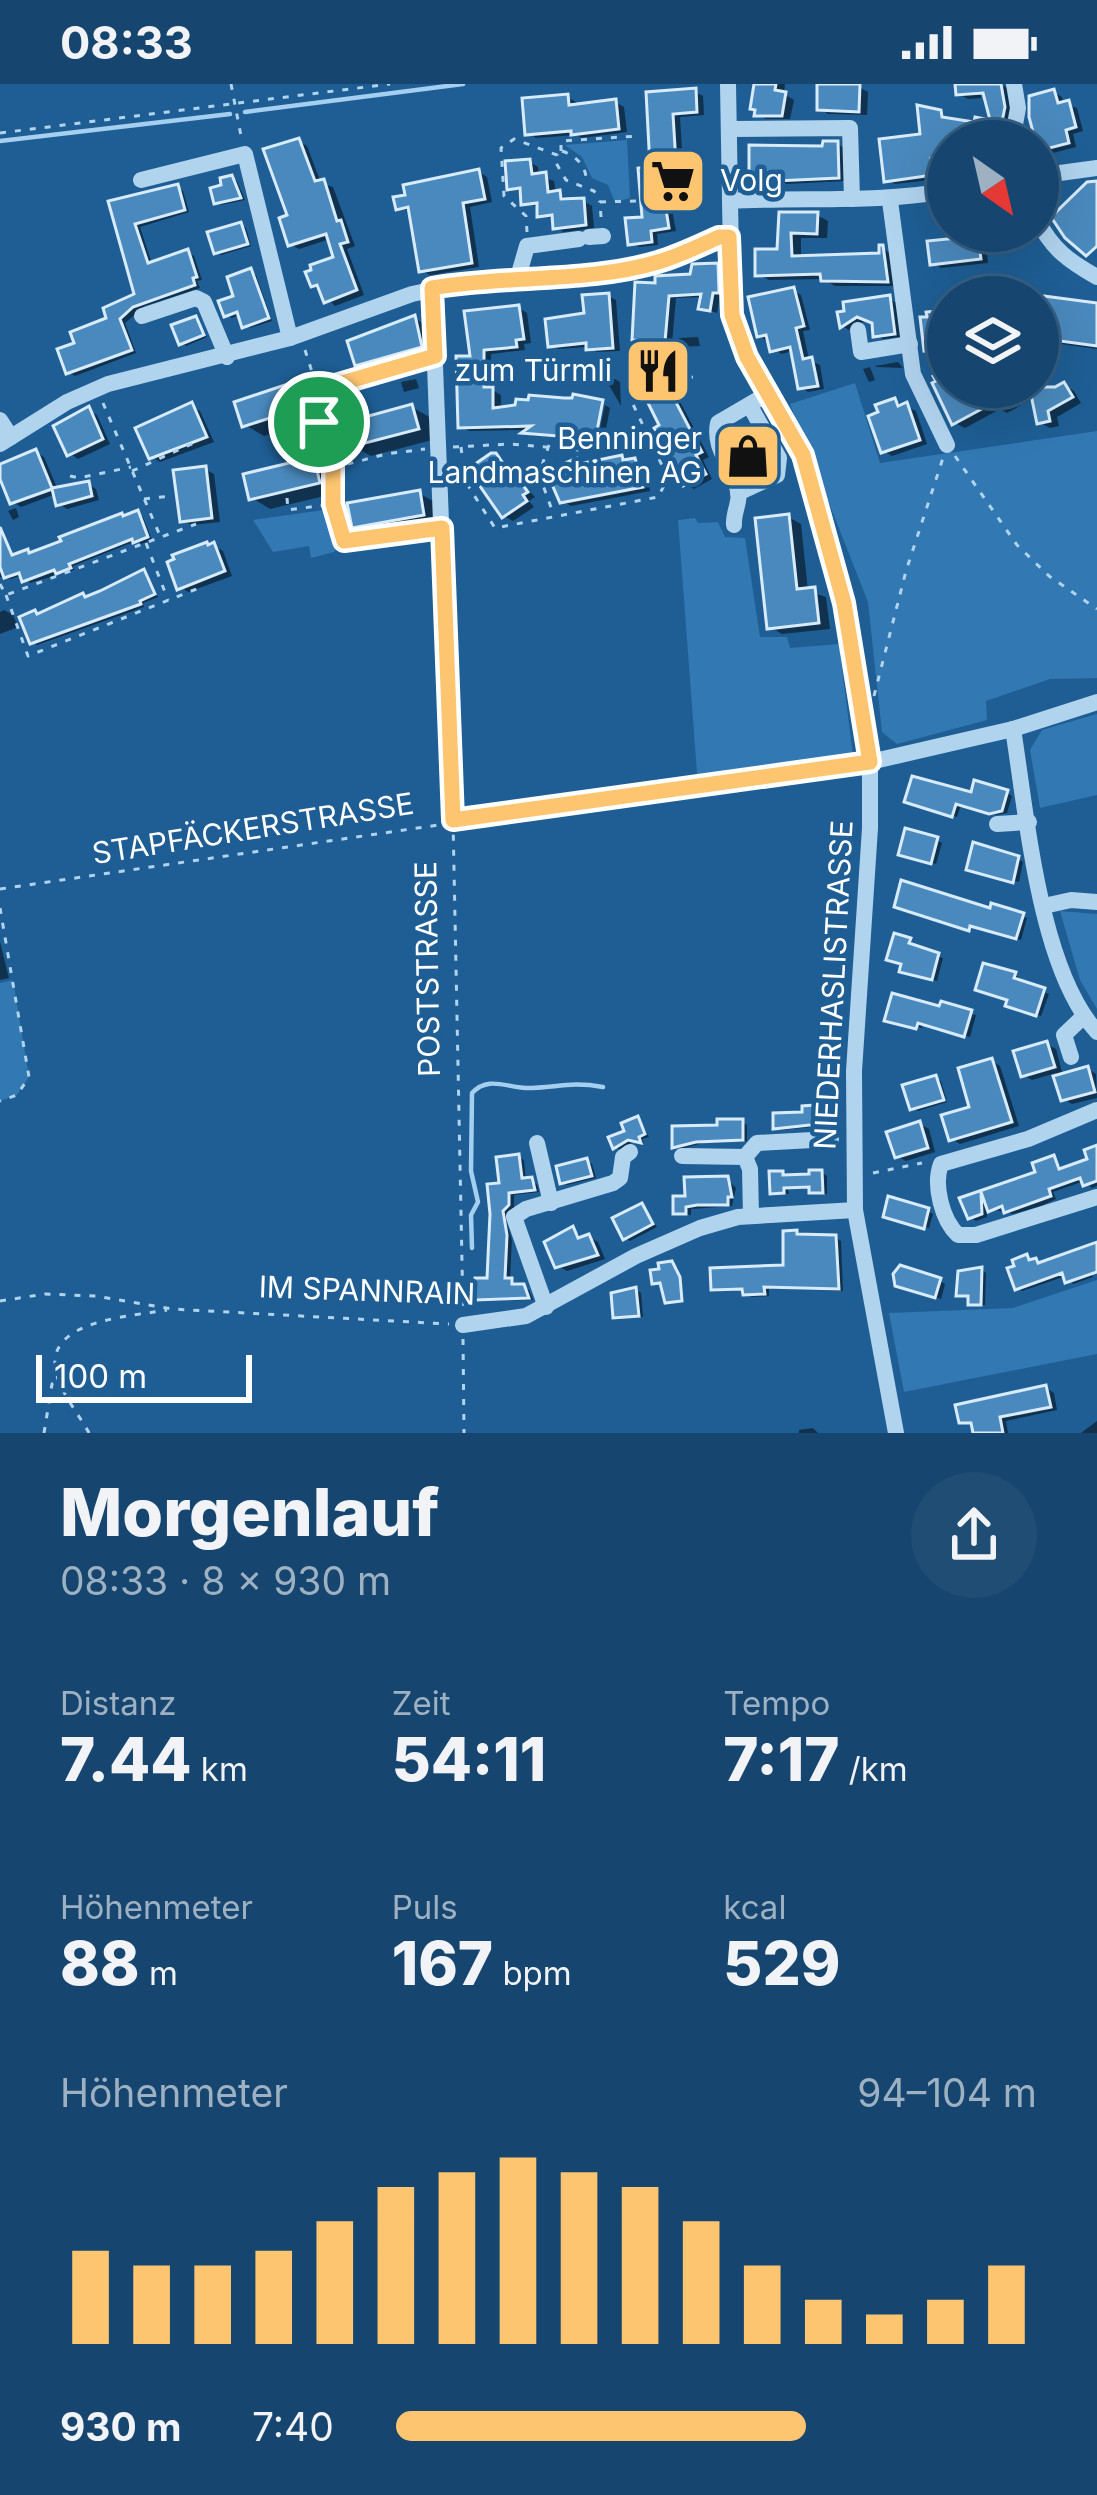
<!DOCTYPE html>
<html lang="de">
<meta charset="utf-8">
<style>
:root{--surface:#16466f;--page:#1f4d74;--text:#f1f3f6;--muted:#9eb1c3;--line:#355e82;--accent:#fdc570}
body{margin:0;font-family:Inter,sans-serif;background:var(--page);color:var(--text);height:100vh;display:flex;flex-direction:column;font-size:45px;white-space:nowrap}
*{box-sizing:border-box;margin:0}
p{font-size:39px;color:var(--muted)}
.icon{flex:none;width:66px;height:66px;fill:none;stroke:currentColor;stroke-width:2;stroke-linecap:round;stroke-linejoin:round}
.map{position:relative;height:1349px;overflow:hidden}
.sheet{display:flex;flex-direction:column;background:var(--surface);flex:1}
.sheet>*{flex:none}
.needle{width:78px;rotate:146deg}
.buttons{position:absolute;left:927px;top:36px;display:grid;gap:24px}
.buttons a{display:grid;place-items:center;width:132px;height:132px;border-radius:50%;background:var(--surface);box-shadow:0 12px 48px #0002,0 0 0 3px var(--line);font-size:60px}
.scale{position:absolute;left:36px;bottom:30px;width:216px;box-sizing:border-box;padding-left:12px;border:6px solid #fff;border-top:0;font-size:33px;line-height:42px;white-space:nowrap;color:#fff;-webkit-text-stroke:9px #1e5e94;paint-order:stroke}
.pin{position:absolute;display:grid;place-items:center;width:102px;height:102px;color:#fff;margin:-51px;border:6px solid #fff;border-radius:50%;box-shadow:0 3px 12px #0007}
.round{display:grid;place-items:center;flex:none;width:126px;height:126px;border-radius:63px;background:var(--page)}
.head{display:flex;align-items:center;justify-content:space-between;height:204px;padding:0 60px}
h1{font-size:66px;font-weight:800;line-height:90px}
.figures{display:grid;grid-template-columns:repeat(3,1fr);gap:18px;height:204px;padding:12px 60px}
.figures div{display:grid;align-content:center}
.figures b{font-size:60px;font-weight:800}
.figures small{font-size:33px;font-weight:400}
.figures p{font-size:33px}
.chart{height:336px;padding:24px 60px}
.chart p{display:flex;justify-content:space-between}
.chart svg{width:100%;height:216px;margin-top:12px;stroke:var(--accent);stroke-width:6}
ul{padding:0 60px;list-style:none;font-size:39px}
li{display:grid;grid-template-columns:192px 144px 1fr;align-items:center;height:90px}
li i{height:30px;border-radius:15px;background:var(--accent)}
.status{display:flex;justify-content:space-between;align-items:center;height:84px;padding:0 60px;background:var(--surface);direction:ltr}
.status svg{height:33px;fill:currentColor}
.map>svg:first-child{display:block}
.green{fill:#3278b2}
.shadow{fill:#0007}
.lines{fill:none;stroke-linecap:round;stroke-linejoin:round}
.stream{stroke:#a4cff0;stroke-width:4.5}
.building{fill:#4a89bd;stroke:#d7ebfa;stroke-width:3}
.path{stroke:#b0d3ee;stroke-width:3;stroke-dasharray:6 9;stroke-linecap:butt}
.minor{stroke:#b0d3ee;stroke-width:16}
.route-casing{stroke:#fff;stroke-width:24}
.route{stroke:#fdc570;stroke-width:15}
.labels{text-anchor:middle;stroke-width:9;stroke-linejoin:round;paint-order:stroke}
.poi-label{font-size:30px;fill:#fff;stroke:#1e5e94;text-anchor:end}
.street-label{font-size:30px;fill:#fff;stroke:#1e5e94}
</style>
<div class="status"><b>08:33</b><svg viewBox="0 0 49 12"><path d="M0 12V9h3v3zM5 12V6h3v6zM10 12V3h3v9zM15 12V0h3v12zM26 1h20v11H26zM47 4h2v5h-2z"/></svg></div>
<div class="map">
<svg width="1097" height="1349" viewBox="0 0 1097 1349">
<rect width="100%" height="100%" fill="#1e5e94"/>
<!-- green -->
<g class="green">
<polygon points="627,56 630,114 615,118 608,101 592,94 582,73 565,61"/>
<polygon points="855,299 880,379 1097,347 1097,594 1050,595 986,617 987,636 897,660 882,648 868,518 790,320"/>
<polygon points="331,425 341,460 334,468 311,474 309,462 273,468 253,436"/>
<polygon points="695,434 698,439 718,438 725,453 745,454 760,553 787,553 790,564 839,560 854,680 698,702 678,436"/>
<polygon points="1097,630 1097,711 1040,724 1030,666 1042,646"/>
<polygon points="1060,827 1097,830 1097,925 1080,896"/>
<polygon points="13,896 29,993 17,1011 0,1017 0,899"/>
<polygon points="1097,1196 1097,1270 904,1308 889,1229 1013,1224"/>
</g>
<!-- shadow -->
<g class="shadow">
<polygon points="755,0 785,0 784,10 794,16 790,35 766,35 758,31"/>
<polygon points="956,0 980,0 981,14 968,15 959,10"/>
<polygon points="1001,1 1009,5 1012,29 1007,57 948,57 948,80 938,78 940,95 895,100 887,96 940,29 949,38 994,40 985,5"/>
<polygon points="859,3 868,8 867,31 828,30 820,25"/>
<polygon points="695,8 703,12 704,31 680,33 685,115 670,115 676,147 657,150 658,161 639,163 631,159 646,135 653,85 649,10"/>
<polygon points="1054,8 1062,13 1064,20 1077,24 1083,47 1073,50 1076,63 1049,70 1041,65"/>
<polygon points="567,13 576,18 576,23 615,18 624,23 627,48 582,54 576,51 536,54 528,49"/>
<polygon points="298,57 307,62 321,99 333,103 355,162 347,165 364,211 335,222 313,201 336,174 330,155 299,165 290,160"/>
<polygon points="837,60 846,65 846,97 787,100 752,89"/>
<polygon points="530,78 538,83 539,92 554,97 556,110 568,114 568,117 583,117 592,122 594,144 564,148 556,144 555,135 540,131 540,123 524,119 523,108 510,104"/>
<polygon points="479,88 487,93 492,118 470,123 479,183 430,191 421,186 412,128 399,124"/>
<polygon points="232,94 237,97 245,116 221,121 216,118"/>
<polygon points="177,103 183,107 189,128 140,143 152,180 187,168 194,172 202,196 197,197 200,204 145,222 125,239 136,269 75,292 68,288 78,260 138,212 111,119"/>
<polygon points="782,131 817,131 828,137 827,154 801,154 801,174 882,172 882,164 893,171 897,202 835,202 823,195 769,196 758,190 780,168"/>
<polygon points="241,141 246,144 251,162 221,171 216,168"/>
<polygon points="978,155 986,160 988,179 941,184 932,179"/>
<polygon points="718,182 725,186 725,212 720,212 717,229 701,224 704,213 676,214 672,260 635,254 658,202"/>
<polygon points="251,188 256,191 272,237 250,244 241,230 232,234 226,231"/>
<polygon points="793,206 801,211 810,246 803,247 809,276 820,281 824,305 808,308 801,303 794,267 781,270 759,251"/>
<polygon points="608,212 616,216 620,267 597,268 587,263 558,265 550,261"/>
<polygon points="889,214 896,219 901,253 883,255 876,251 875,239 867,236 849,246 842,242 841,231"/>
<polygon points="1038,215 1097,225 1097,265 1047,258 1038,253"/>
<polygon points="519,224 527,229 531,259 524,260 525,266 491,270 492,306 501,311 501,326 599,319 592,353 533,352 526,349 531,346 469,347 461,342 473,275"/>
<polygon points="948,229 948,274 948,270 937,271 926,265"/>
<polygon points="414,234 426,241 432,269 370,287 357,280"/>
<polygon points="196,235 207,253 186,262 181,259"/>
<polygon points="679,254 698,253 700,262 680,263"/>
<polygon points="898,278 903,284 876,283 875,282"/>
<polygon points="870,283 875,296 869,298 863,285"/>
<polygon points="669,285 677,290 676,310 709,373 703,376 712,395 694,405 686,400 663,342"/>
<polygon points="948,287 948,303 1038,303 1038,292 1048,310 1064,301 1074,307 1081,319 1057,333 1059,342 1050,344 1039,338 1034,314 1007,329 1000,325 965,344 955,339 937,293"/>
<polygon points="416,295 419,304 404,308 401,298"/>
<polygon points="615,295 620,298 621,322 606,296"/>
<polygon points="302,298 321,309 328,331 264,352 245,341"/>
<polygon points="895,317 916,327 927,360 892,372 884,367"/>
<polygon points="605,321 610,324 604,355 598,354"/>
<polygon points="191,322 200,327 214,358 160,378 152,373"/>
<polygon points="412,323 431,334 436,355 371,372 352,361"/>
<polygon points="89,326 97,331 110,360 78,375 69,369"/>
<polygon points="748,351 757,356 772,387 757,394 749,389"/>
<polygon points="36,368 44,373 58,406 88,400 96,405 99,416 67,425 59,420 56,410 21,423 13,418 0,383"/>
<polygon points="496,373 535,413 529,417 534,423 513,437 504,432"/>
<polygon points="621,374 644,382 650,407 571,422 562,417 577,377 585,382"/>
<polygon points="313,376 332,387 337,409 270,425 252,414"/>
<polygon points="205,385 214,390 220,438 191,441 183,436"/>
<polygon points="419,409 438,420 442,441 373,453 354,442"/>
<polygon points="16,424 19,433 13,436 8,427"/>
<polygon points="138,430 143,433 152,456 141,460 136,457 73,482 74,486 30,499 23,491 11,495 0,493 0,466 7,464 15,473 32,472"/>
<polygon points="788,433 801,440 808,507 826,513 830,545 782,550 770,543"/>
<polygon points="214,462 223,467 232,492 188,508 180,503"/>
<polygon points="144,488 158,513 143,519 144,523 37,561 32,558 40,532"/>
<polygon points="4,526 13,531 18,543 0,550 0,528"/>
<polygon points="1007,709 1012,712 1007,729 996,731 961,721 957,733 913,720"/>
<polygon points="937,756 942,759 936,780 906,772"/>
<polygon points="1018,775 1023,778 1019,798 971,784"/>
<polygon points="902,825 992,828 1027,834 1021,856"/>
<polygon points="910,857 915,860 913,864 943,874 937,897 908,889 904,880 895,877"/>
<polygon points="0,858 9,894 0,896"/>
<polygon points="1015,891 1020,894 1018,899 1049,910 1041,932 1013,924 1010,916 984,907"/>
<polygon points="941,926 976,931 970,953 923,939 922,944 889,935"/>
<polygon points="1047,960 1056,965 1063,992 1088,985 1096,990 1097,1014 1072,1020 1063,1015 1056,989 1032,996 1023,991"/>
<polygon points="992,977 1000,982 1019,1042 960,1060 952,1055 973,1025"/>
<polygon points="935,994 941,997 947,1018 918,1027 913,1024"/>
<polygon points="827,1023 833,1026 833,1041 781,1046 776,1044"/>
<polygon points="638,1035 649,1053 642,1055 644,1059 634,1057 620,1066 616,1063"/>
<polygon points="742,1038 747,1041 747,1057 703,1059 680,1065 675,1062"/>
<polygon points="920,1040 929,1045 935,1068 906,1077 897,1072"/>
<polygon points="1097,1065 1097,1102 1092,1104 1084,1097 1053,1108 1056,1115 1041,1122 1013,1130 987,1124 987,1133 976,1137 970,1133 963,1116 1039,1090 1053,1074 1063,1087 1091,1076"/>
<polygon points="518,1073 524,1076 526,1097 537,1100 539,1108 514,1111 514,1125 506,1137 512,1156 510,1196 529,1206 533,1216 483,1217 478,1214 490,1197 502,1101"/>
<polygon points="586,1077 592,1080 596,1094 567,1101 562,1098"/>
<polygon points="822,1089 827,1092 827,1110 817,1110 812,1104 788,1105 789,1110 773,1108 782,1090 788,1093"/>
<polygon points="727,1095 736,1104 732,1122 691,1125 691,1131 676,1128 688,1115"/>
<polygon points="642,1122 657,1143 630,1157 625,1154"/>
<polygon points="928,1127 933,1130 929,1144 886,1131"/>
<polygon points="573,1145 583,1155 589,1153 598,1158 605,1175 567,1187 558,1182"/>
<polygon points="835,1153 841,1157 843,1207 769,1204 769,1212 751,1213 746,1206 714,1204 786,1184"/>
<polygon points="1097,1161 1097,1182 1090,1185 1093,1193 1073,1200 1066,1192 1022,1207 1017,1204 1027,1174 1042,1181"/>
<polygon points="982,1186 986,1189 985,1221 976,1222 971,1213 959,1211"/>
<polygon points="940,1197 945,1200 941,1215 903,1203"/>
<polygon points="636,1206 641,1209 643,1233 616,1232"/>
<polygon points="1046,1304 1054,1309 1057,1326 1006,1337 1008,1349 976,1349 975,1342 961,1337"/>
<polygon points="1097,1337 1097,1349 1081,1349"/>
<polygon points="813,1344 818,1349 799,1349 799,1346"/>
</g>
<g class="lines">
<!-- stream -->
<g class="stream">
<polyline points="245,28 463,0"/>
<polyline points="0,57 230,30"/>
<path d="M472 1164 471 1131 478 1118 471 1087 472 1009C488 992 505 1003 526 1004 556 1004 569 997 603 1003"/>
</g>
</g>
<!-- building -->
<g class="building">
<polygon points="754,0 776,0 775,6 786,8 782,32 754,32 755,26 750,25"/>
<polygon points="817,0 860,0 859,28 817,26"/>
<polygon points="955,0 1001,0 1005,23 998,57 948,57 948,79 931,75 933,91 884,98 879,55 920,50 917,21 941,26 942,33 974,38 975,33 990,36 983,9 956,11"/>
<polygon points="696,4 697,28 673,30 678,112 664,113 669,144 651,147 652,158 628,161 625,134 642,133 638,84 650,83 646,8"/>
<polygon points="1054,5 1058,19 1069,16 1076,43 1066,46 1069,59 1038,67 1029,33 1029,12"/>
<polygon points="568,10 569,21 616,15 619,45 571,51 571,47 525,51 522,14"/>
<polygon points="299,54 315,97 324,95 337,137 341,136 348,158 340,160 357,206 324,219 317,201 311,203 305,188 311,186 310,181 333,173 326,150 288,162 279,134 287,131 263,65"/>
<polygon points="823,57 838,57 839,94 775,97 775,91 749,91 749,61 822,62"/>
<polygon points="530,75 532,90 546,88 548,108 560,106 561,115 584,114 586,141 553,145 552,131 537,133 537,119 521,121 520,104 507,106 505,77"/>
<polygon points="479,85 485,115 463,119 472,179 419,188 408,123 396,126 393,113 405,111 403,101"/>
<polygon points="232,91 241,114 214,120 210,104 221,101 220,94"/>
<polygon points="1097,97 1097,162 1086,172 1065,154 1051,133 1087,98"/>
<polygon points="178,100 185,126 135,140 148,179 188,165 197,193 193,194 195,201 133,223 120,235 132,266 66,290 57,265 74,259 70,248 106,234 103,224 134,210 108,117"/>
<polygon points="779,128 818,128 817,150 791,149 792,172 879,169 879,161 883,161 888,198 821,197 820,190 755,192 755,165 777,165"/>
<polygon points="241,138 248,160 214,170 207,148"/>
<polygon points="978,152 981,175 930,181 927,157"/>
<polygon points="718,179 719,209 713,209 710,227 698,225 701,210 669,212 665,258 632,256 635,198 655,199 655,192 690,190 692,180"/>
<polygon points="251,184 269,234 242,244 237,228 224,233 218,217 233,212 227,193"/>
<polygon points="794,203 804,242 796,244 803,275 812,273 818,302 798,305 790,263 770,268 766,251 757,253 748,213"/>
<polygon points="609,209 613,264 586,266 586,259 548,263 545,235 584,229 582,211"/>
<polygon points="890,211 895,250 873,253 872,239 857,233 840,244 837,228 844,227 843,218"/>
<polygon points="1044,212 1097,219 1097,262 1038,254"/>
<polygon points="519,221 524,255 516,256 517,263 484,266 484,303 493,303 493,324 515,321 516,315 528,316 529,311 564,314 572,314 573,310 603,316 596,352 564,347 558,352 521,349 531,342 458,344 456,272 470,272 464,227"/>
<polygon points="948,226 948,264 924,267 920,233 927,233 926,228"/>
<polygon points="415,231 422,263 355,282 347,257"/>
<polygon points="196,232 204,251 179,261 171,241"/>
<polygon points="646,281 670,282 668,303 702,368 696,371 706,390 683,402 654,344 659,341 644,311"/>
<polygon points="948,284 948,303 1055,303 1064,298 1073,313 1048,327 1050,337 1037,340 1030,306 994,325 991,320 952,341 932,299 936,297 933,292"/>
<polygon points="303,295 311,321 242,343 234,318"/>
<polygon points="895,314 898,322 907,318 920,356 881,369 868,332 878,328 875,321"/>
<polygon points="192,318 207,353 149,375 135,344"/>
<polygon points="412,320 419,345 350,363 343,339"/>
<polygon points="89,322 103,355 67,372 53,342"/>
<polygon points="748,348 765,381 746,391 731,356"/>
<polygon points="36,365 52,404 89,397 92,412 56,422 52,405 10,420 0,395 0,380"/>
<polygon points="491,369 496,369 509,388 509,382 528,408 523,411 527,417 502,434 468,385"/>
<polygon points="622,371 623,376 635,374 643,403 560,419 551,398 552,391 562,387 560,381 577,374 579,380"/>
<polygon points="314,373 320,399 249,416 243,390"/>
<polygon points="206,382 212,434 180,438 173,386"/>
<polygon points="420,406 424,431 352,444 347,419"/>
<polygon points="138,426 148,453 133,459 132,455 69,480 71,484 56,490 54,486 22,498 19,489 4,494 0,483 0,443 12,471 28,465 29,469 61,457 59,453 122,429 123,432"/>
<polygon points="789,430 797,505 815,503 819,539 767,545 755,434"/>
<polygon points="207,458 208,461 214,458 225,487 177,506 167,478 174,475 172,471"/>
<polygon points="144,485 155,510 140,517 141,520 30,560 19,533 35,526 37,530 83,509 85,513 100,507"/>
<polygon points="912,692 971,708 974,696 1008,706 1002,727 989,730 956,720 952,733 904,718"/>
<polygon points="905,744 938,753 931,780 898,771"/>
<polygon points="973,758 1019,772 1013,799 966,786"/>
<polygon points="901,796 990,824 991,819 1024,829 1016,855 970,842 969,847 894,823"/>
<polygon points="894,849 911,854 909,859 939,869 932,896 899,888 901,880 886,876"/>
<polygon points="983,879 1016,888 1014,894 1045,904 1036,932 1005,922 1007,916 975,906"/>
<polygon points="892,909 939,922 941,917 972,926 964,953 918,939 916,945 884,937"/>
<polygon points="1047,957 1055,983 1021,993 1013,967"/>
<polygon points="992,974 1012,1038 949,1057 941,1031 969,1023 958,984"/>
<polygon points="1088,982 1095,1008 1061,1017 1053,992"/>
<polygon points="936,991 944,1016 910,1026 902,1001"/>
<polygon points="828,1020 829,1039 773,1045 773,1029 802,1028 802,1022"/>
<polygon points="638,1032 645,1050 639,1053 641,1059 628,1056 613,1065 608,1053 624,1047 621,1039"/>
<polygon points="717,1035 743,1035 743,1056 696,1058 672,1064 672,1042 717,1041"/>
<polygon points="920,1037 928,1064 895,1074 886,1048"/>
<polygon points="1097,1061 1097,1097 1083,1102 1080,1094 1049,1105 1051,1112 1004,1129 1002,1122 988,1128 981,1108 982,1130 968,1135 959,1114 1035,1088 1032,1079 1054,1071 1059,1085 1087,1075 1084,1066"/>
<polygon points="519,1070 522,1094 532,1093 535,1106 509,1109 509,1121 503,1127 507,1151 505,1194 512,1194 512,1200 524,1200 529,1214 475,1216 475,1194 487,1194 490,1130 487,1100 499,1099 496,1073"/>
<polygon points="587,1074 592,1092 560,1100 556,1082"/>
<polygon points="809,1086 822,1086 823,1109 809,1109 809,1103 784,1104 784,1109 770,1110 769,1087 783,1087 783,1091 809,1090"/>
<polygon points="728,1092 732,1113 728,1113 728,1121 697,1121 686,1123 686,1130 673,1130 673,1112 685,1112 684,1093"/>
<polygon points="888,1112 929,1124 924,1145 883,1133"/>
<polygon points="642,1119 653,1140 623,1156 612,1134"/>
<polygon points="573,1142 578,1154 589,1150 598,1171 555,1184 544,1158"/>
<polygon points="797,1146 797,1150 836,1151 839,1205 764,1203 765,1210 743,1211 742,1205 711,1206 710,1184 783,1181 783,1147"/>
<polygon points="1097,1158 1097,1188 1065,1199 1062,1189 1015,1206 1007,1184 1014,1182 1012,1176 1027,1170 1029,1176 1036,1174 1038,1179"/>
<polygon points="672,1177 680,1193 682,1217 665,1219 660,1199 652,1200 650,1186 659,1185 658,1179"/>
<polygon points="900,1181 941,1194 935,1214 895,1202 893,1190"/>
<polygon points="982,1183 981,1221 968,1221 968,1212 956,1212 958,1187"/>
<polygon points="636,1203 639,1232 613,1234 611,1209"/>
<polygon points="1046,1301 1051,1323 1000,1333 1003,1349 973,1349 971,1339 959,1339 955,1321"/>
</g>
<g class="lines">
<!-- path -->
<g class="path">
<polyline points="231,0 242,57"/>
<polyline points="0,49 390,0"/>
<polyline points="561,67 561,57 638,52"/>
<path d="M562 67C577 72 588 84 586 100"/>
<polyline points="601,133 600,118 637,117"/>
<polyline points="527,148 526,132 504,112 501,64 514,55 557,71 555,77 566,96 594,107 600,118"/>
<polyline points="305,266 313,291"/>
<polyline points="103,319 161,454"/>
<polyline points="318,324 333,383 333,420 344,457 424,444"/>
<polyline points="277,336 281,349 318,338"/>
<polyline points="549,361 539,390 553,429"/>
<polyline points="453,363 510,360 579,366 652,365"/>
<polyline points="461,363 465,395"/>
<polyline points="955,372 1017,461 1049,492 1097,525"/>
<polyline points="333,384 386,370 425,365"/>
<polyline points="132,387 196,358"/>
<polyline points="70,392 79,394 131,383"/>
<polyline points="453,398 465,397 495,444 658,413 668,394 630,314 631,283 644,273 674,275 685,294 693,293"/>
<polyline points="287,414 288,426 333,420"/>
<polyline points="144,415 171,412"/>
<polyline points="146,459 168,516"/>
<polyline points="443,481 453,736 463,1227"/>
<polyline points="0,500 6,511 196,440"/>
<polyline points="6,511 28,572 204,502"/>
<polyline points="874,612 906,487 943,374"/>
<polyline points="0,805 856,680"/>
<polyline points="0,824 29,993 17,1011 0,1017"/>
<polyline points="873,1089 922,1079"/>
<polyline points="0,1217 45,1210 96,1212 172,1225 449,1240"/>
<polyline points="463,1255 464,1349"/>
<polyline points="44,1349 52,1300 57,1296"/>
<path d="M89 1349C79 1330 55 1302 55 1280 53 1235 135 1232 167 1226"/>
</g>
<!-- minor -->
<g class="minor">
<polyline points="728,0 732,231 747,273 803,372 844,519 870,678 870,744 854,987 855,1126 896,1349"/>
<polyline points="729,45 850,44 852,115"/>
<polyline points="1012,57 1018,24 1014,0"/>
<polyline points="1038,92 1097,84"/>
<polyline points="141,96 245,70 290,254"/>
<path d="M730 117C804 113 875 119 948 107"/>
<polyline points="890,117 913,290 947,361"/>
<path d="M1038 137C1052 165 1070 178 1097 193"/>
<polyline points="589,153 603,152"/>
<polyline points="518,193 527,162 579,155"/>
<polyline points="432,204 442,464"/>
<polyline points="142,232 196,214 204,218 227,273"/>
<polyline points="858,246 861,268 910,260"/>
<polyline points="318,306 435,272"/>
<polyline points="0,336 11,353"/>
<polyline points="0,360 67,318 108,300 290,254 412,210 474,197 633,184 729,153"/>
<polyline points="738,409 777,391 779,374 750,322"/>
<path d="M734 441C733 427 742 417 737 403 730 379 713 364 718 339L769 309"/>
<path d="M1013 645C1027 732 1039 884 1097 948"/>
<polyline points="870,678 1013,645 1097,618"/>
<polyline points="997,740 1029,738"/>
<polyline points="1044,822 1071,816 1097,818"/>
<polyline points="1071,973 1064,951 1084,932"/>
<path d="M1097 1026 1028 1055 941 1080C933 1101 942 1136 958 1151H976L1097 1113"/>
<polyline points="537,1059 551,1119"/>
<polyline points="682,1072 745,1073 750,1085 751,1132"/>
<polyline points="745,1073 757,1059 831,1055"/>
<polyline points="546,1223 514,1133 526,1125 613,1099 620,1094 623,1073 630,1068"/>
<polyline points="463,1241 526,1232 636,1172 700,1144 738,1133 855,1126"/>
</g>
</g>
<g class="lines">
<!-- route casing -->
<g class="route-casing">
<path id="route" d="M719 153H729L732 231 747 273 803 371 844 519 870 678 453 736 442 444 344 457 333 420V383L319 338 318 306 435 272 432 204C505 191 588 199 658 178 679 172 699 162 719 153Z"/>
</g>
<!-- route -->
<use href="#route" class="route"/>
</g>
<!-- icons -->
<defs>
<g id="supermarket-square" transform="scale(3.45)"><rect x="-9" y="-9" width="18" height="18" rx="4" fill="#fdc570" stroke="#1e5e94"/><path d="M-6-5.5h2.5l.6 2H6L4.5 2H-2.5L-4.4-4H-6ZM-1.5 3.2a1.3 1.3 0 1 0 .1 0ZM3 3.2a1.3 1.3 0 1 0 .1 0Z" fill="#111"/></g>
<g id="restaurant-square" transform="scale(3.45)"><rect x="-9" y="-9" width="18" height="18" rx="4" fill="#fdc570" stroke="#1e5e94"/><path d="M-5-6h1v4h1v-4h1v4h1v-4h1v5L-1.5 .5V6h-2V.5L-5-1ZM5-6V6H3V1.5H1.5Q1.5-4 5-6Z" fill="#111"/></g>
<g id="shop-square" transform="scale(3.45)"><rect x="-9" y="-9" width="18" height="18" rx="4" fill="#fdc570" stroke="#1e5e94"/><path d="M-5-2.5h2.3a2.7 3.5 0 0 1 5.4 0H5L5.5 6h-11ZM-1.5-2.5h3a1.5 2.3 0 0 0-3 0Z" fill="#111"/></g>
</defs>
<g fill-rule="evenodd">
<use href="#supermarket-square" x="673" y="97"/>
<use href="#restaurant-square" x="658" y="287"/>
<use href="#shop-square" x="748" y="372"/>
</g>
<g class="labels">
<!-- poi labels -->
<g class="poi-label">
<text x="720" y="107" text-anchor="start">Volg</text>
<text x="612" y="297">zum Türmli</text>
<text x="702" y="365">Benninger<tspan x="702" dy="34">Landmaschinen AG</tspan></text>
</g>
<!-- street labels -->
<g class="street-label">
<text transform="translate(253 745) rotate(-9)" y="10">STAPFÄCKERSTRASSE</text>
<text transform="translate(428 885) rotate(-91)" y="10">POSTSTRASSE</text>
<text transform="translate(834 901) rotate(-87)" y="10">NIEDERHASLISTRASSE</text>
<text transform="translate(367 1207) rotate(2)" y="10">IM SPANNRAIN</text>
</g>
</g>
</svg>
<div class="buttons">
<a><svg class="needle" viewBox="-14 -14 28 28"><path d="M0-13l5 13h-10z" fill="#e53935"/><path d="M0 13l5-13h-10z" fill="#9eb1c3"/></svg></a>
<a><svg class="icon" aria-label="layers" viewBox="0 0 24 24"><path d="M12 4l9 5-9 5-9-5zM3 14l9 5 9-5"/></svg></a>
</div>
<div class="scale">100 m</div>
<div class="pin" style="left:319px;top:338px;background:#1e9e55"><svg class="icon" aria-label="arrive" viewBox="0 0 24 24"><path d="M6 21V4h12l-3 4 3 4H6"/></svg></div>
</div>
<section class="sheet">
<div class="head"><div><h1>Morgenlauf</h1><p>08:33 · 8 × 930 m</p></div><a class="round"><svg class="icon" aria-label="share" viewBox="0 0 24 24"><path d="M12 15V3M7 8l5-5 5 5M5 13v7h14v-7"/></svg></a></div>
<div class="figures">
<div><p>Distanz</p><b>7.44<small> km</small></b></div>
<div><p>Zeit</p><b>54:11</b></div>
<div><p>Tempo</p><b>7:17<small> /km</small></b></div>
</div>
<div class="figures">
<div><p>Höhenmeter</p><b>88<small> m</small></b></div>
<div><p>Puls</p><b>167<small> bpm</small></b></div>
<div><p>kcal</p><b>529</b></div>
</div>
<div class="chart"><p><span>Höhenmeter</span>94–104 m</p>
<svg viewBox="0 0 160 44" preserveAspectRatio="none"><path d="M5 44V25M15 44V28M25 44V28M35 44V25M45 44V19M55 44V12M65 44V9M75 44V6M85 44V9M95 44V12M105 44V19M115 44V28M125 44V35M135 44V38M145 44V35M155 44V28"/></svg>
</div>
<ul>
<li><b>930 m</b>7:40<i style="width:64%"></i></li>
</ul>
</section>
